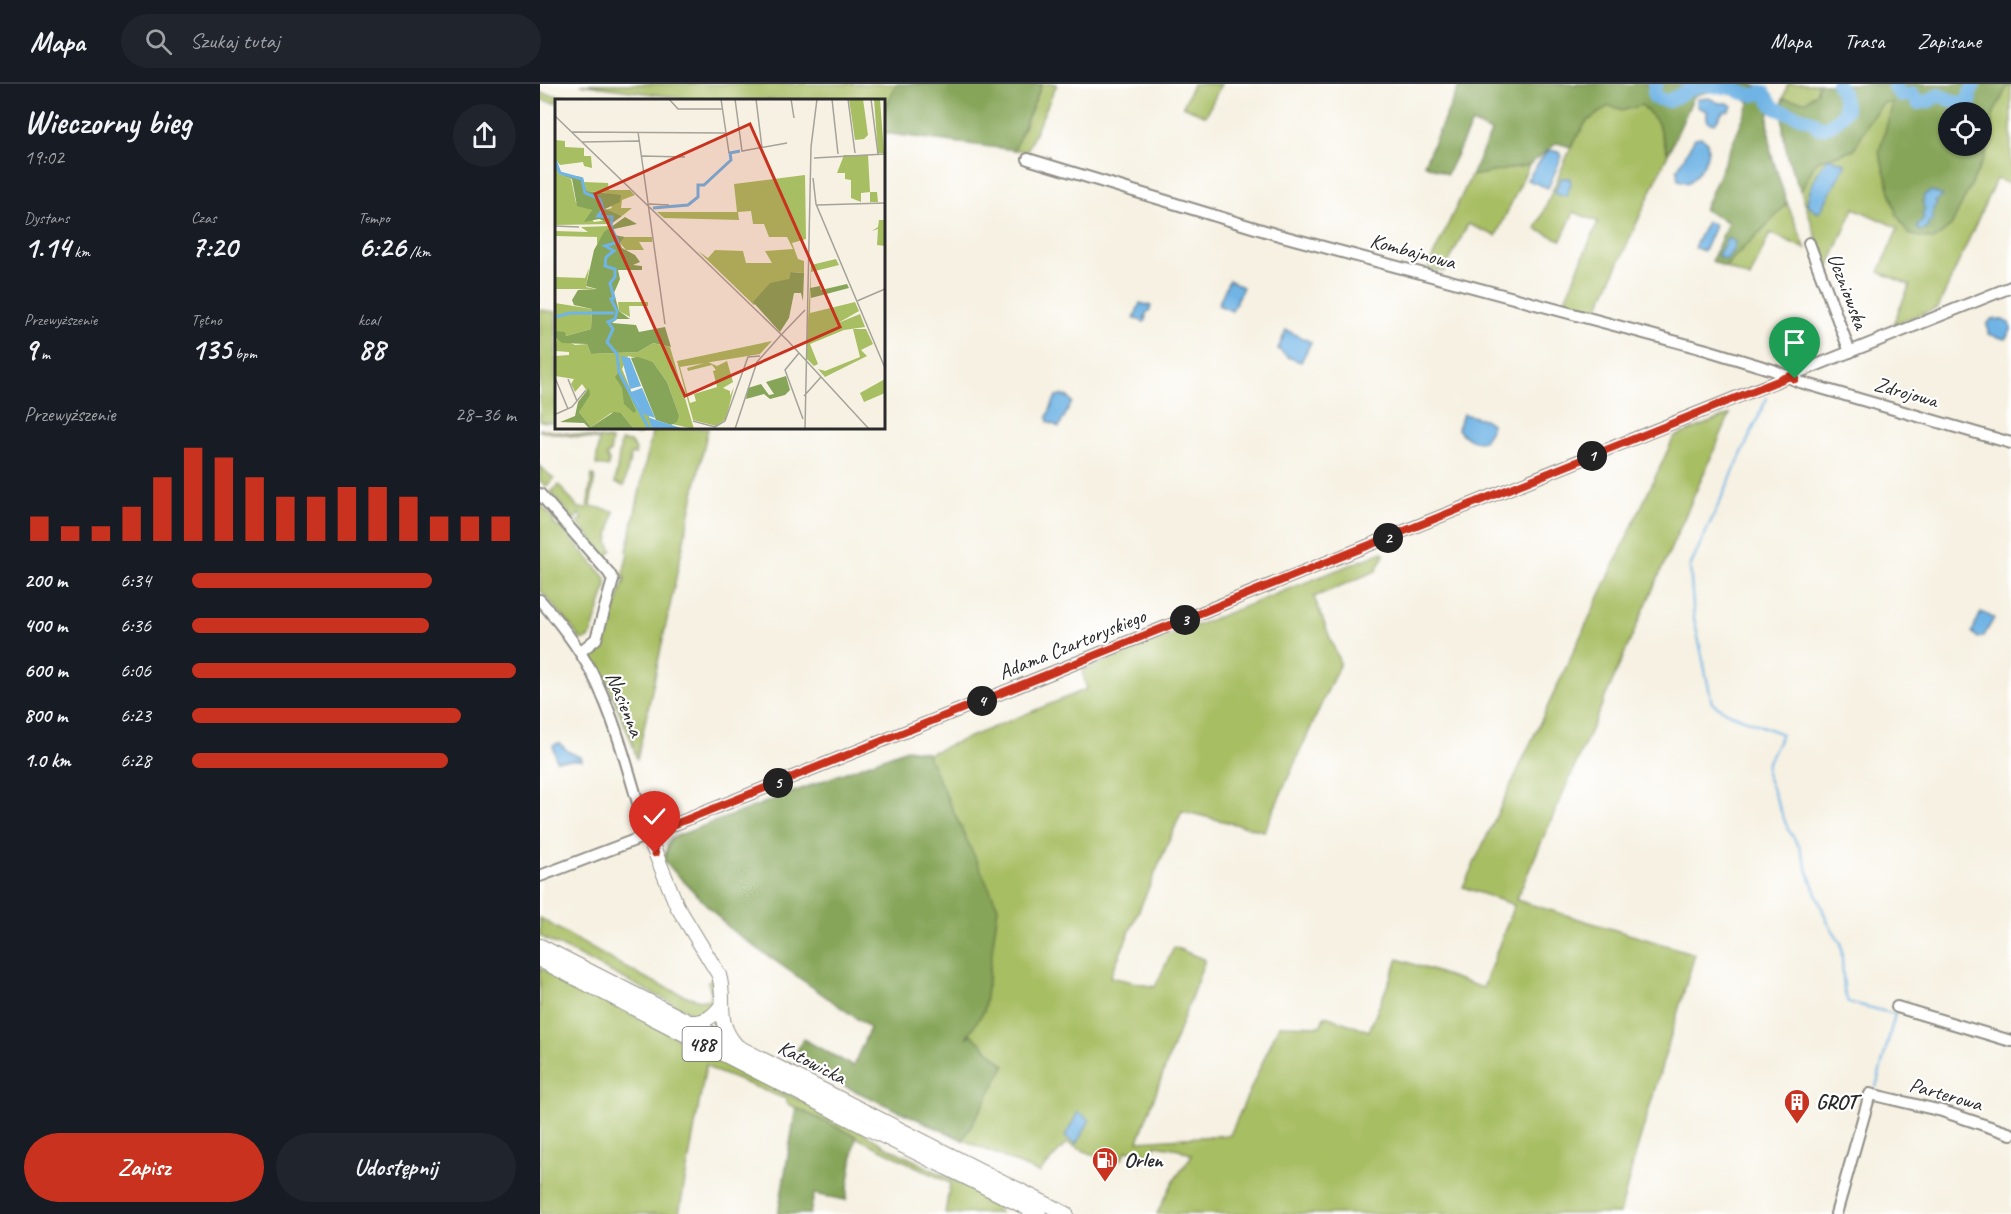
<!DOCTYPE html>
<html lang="pl">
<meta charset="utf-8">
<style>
:root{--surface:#171b24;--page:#20242c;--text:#f1f3f6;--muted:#9ea1a6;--line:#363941;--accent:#c8321e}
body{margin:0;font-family:Caveat,sans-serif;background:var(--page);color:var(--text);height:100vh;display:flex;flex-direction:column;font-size:22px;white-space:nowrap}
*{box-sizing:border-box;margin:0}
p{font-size:20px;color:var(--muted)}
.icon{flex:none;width:33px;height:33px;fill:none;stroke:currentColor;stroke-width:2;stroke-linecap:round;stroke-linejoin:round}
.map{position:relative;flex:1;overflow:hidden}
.drawer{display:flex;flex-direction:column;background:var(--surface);width:540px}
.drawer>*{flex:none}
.buttons{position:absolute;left:1398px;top:18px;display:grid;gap:12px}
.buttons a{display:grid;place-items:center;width:54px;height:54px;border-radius:50%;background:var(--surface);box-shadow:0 2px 4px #0004;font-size:30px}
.pin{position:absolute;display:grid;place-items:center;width:51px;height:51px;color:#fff;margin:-62px -26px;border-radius:50% 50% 50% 0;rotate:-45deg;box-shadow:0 0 6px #0007}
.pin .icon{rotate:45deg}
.km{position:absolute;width:30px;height:30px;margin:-15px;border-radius:50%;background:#222;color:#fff;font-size:16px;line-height:30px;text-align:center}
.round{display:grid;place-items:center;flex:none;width:63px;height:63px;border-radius:32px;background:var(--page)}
.head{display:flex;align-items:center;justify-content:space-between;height:102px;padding:0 24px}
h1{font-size:33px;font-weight:700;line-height:45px}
.figures{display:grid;grid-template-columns:repeat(3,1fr);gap:9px;height:102px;padding:6px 24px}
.figures div{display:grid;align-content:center}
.figures b{font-size:30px;font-weight:700}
.figures small{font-size:16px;font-weight:400}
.figures p{font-size:16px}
.chart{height:168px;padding:12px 24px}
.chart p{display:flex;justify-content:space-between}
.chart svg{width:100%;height:108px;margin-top:6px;stroke:var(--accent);stroke-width:6}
.primary-button{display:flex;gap:12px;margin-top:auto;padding:12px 24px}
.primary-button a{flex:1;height:69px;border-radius:36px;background:var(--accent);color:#fff;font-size:24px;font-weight:700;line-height:69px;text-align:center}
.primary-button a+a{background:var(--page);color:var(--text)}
ul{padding:0 24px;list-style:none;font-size:20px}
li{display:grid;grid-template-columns:96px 72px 1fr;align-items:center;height:45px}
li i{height:15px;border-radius:8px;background:var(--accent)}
header{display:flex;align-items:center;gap:36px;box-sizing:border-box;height:84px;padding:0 30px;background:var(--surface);border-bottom:2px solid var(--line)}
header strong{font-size:28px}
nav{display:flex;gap:33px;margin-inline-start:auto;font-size:21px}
.search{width:420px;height:54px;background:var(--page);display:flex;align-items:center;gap:15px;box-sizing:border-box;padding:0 21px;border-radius:33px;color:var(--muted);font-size:22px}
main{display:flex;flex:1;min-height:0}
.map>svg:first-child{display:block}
.green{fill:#a8be63;stroke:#6a7447;stroke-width:1.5}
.forest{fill:#86a559;stroke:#586842;stroke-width:1.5;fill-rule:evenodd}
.water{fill:#70b4e5;stroke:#4e7088;stroke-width:1.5}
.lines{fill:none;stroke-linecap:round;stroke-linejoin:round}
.stream{stroke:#70b4e5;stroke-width:2}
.river{stroke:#70b4e5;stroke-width:14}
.minor-casing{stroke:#908e86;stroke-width:14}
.major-casing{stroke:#908e86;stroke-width:16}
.minor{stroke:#fff;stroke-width:10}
.major{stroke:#fff;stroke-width:14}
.route-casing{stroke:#fff;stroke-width:12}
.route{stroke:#c8321e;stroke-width:8}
.labels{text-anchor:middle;stroke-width:4.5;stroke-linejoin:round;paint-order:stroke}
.shield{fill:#fff;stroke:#6b6b6b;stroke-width:1.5}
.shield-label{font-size:20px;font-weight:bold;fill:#2b2b2b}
.street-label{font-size:21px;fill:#2b2b2b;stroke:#fff}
.poi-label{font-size:21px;font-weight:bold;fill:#2b2b2b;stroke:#fff;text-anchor:start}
.inset-river{fill:none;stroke:#70b4e5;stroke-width:3}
.inset-road{fill:none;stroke:#a5a299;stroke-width:1.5}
.view{fill:#c8321e;fill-opacity:0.15;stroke:#c8321e;stroke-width:3}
.inset-edge{fill:none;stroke:#2b2b2b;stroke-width:3}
</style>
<header>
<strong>Mapa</strong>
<div class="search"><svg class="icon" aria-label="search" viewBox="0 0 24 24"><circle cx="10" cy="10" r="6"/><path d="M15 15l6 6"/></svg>Szukaj tutaj</div>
<nav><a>Mapa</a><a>Trasa</a><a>Zapisane</a></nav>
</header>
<main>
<section class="drawer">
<div class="head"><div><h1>Wieczorny bieg</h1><p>19:02</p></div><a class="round"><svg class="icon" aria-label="share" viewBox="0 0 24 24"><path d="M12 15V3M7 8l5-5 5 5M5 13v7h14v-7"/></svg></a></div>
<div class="figures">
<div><p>Dystans</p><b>1.14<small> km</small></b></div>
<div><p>Czas</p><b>7:20</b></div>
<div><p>Tempo</p><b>6:26<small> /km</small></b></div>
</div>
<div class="figures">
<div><p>Przewyższenie</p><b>9<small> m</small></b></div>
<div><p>Tętno</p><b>135<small> bpm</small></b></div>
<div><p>kcal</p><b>88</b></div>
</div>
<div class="chart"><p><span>Przewyższenie</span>28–36 m</p>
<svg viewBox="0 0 160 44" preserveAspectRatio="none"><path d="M5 44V34M15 44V38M25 44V38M35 44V30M45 44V18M55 44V6M65 44V10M75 44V18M85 44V26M95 44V26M105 44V22M115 44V22M125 44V26M135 44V34M145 44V34M155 44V34"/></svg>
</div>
<ul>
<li><b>200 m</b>6:34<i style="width:74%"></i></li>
<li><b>400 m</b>6:36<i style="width:73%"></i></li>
<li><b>600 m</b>6:06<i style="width:100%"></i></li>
<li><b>800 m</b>6:23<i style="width:83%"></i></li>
<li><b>1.0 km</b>6:28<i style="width:79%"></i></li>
</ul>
<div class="primary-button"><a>Zapisz</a><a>Udostępnij</a></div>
</section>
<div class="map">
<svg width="1471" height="1130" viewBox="0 0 1471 1130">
<rect width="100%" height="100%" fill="#fff"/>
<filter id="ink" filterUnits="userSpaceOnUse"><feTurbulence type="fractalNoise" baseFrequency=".0167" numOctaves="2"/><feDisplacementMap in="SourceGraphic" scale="12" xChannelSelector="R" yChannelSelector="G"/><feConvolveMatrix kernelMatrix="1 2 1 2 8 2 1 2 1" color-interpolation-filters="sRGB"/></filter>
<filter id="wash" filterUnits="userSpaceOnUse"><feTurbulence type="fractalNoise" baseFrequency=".008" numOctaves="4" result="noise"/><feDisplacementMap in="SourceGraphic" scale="24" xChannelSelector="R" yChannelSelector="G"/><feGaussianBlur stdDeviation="1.35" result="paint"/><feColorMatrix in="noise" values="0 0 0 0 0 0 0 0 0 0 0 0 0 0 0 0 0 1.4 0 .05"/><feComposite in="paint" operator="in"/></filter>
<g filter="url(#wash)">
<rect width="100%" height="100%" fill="#f6f1e2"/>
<!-- green -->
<g class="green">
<polygon points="41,0 357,0 344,26 344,16 153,16"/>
<polygon points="502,0 517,0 487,67 474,66"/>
<polygon points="653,0 681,0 666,32 643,22"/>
<polygon points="1248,0 1278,0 1277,8 1266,18 1243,15"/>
<polygon points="1471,0 1471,100 1456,95 1398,224 1353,240 1370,201 1339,188 1358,144 1314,124 1287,186 1261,107 1276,77 1314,66 1328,38 1343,19 1353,19 1350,32 1394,155 1411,142 1446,70 1454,28 1467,3"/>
<polygon points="0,9 50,16 16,16 16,19 0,16"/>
<polygon points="1102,21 1117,37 1128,70 1056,229 1023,220 1058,138 1034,128 1021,156 996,145 1031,63 1046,38 1069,22 1084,26"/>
<polygon points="989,81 956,152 928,140 904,188 887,185 931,92"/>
<path d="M1247 119 1266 165 1230 149 1210 194 1185 183C1205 161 1228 142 1247 119Z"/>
<polygon points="0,226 16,228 16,339 0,337"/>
<polygon points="1190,330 976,816 1155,870 1093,1079 1080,1130 617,1130 633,1098 652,1071 639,1065 616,1061 610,1073 587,1066 581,1076 566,1070 562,1075 527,1059 499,1089 423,1056 465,982 430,950 399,990 182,834 124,773 128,758 367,668 388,670 547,605 542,588 543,586 843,468 844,471 836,487 774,513 800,579 724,747 642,727 570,893 615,903 634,863 665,876 598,1057 690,1051 739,941 780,942 785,932 829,947 858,875 943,904 974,821 923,803 1134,353"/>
<polygon points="83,344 105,344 102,348 99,351 82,349"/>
<polygon points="113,344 168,344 97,676 91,656 60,581 56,582 49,570 52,566 64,559 85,494 83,491 88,468 87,467"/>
<polygon points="0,345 72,356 70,369 66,372 69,376 68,383 56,381 59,356 0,347"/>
<polygon points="81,357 90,358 96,366 95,371 91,370 84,402 75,399"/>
<polygon points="0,382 14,395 6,402 0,397"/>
<polygon points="52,391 55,392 50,422 74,427 68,458 72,466 67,473 37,438 43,435 39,430 34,436 11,408 19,401 38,424 47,425"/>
<polygon points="0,419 14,436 13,438 18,444 20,442 66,494 66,503 50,553 45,556 40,555 27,537 0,506"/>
<path d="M0 834C29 851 142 921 169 916L171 908 168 897 175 893 176 924 157 932 0 852Z"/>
<polygon points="0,884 317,1045 343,1061 447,1113 453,1118 460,1129 405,1130 410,1099 256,1024 246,1019 246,1015 175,987 166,981 139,1130 0,1130"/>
</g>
<!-- forest -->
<g class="forest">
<polygon points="357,0 502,0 474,66 344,49 344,26"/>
<path d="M920 0H1213L1214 2 1224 3 1233 10 1228 34 1231 69 1247 119C1228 142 1205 161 1185 183L1172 177 1188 138 1164 126 1210 18C1188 8 1177 3 1154 12L1128 70 1117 37 1102 21 1084 26 1069 22 1046 38 1031 63 1017 59 989 81 931 92 951 48 932 39 907 90 884 80Z"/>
<path d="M1278 0H1470L1467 3 1454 28 1446 70 1411 142 1394 156 1368 150 1356 129 1339 68 1353 19H1343L1328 38 1314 66 1276 77 1261 107C1247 80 1240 46 1243 15L1266 17 1277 8ZM1408 28H1442V62H1408Z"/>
<polygon points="367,665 386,668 458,823 444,927 426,954 431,950 465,982 423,1056 302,1001 255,971 263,955 313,982 330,944 190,845 124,777 131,754"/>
<polygon points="256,1024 316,1052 306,1116 274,1110 270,1130 238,1130"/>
</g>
<!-- water -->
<g class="water">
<polygon points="1169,14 1179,19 1188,19 1192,22 1190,26 1183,28 1174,40 1167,37 1167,27 1157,23 1157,15"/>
<path d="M1161 53 1167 57C1171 74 1161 87 1148 99L1138 96 1137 86 1155 54Z"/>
<polygon points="1010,66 1019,68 1022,72 1008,104 987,96 1004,71"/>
<path d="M1289 74 1305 79 1304 83 1280 128H1276L1267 119C1269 105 1279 82 1289 74Z"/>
<polygon points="1021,94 1030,94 1031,100 1026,112 1015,110 1015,107"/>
<polygon points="1391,107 1403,112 1395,118 1397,120 1393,125 1392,137 1389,138 1387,145 1379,147 1377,143 1384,134 1382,130 1385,126 1383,121 1384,111"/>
<polygon points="1167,138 1174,140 1175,142 1164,167 1155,164 1155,161"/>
<polygon points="1188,154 1195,158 1193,166 1187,175 1180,174 1178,170"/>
<polygon points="689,196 703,203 692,227 678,221"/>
<polygon points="600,219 611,222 610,226 606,229 606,233 604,233 606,236 604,238 594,234"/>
<polygon points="1452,235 1463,236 1470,240 1471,246 1465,255 1448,250 1447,240"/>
<polygon points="746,246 771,258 761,278 748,273 738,265"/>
<polygon points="521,311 528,313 532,318 519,343 508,338 507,333 516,312"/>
<path d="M923 330 944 335 951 340V345L944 357C935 360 923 353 918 345Z"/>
<polygon points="1441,528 1454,534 1444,552 1438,554 1432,548"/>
<polygon points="19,659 29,668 42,674 42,676 16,676 13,661"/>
<polygon points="538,1028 550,1036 536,1060 525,1053"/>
</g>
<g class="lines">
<!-- stream -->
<polyline class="stream" points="1227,314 1150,483 1154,534 1172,619 1186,628 1242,650 1227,680 1226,689 1248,745 1260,764 1273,802 1288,839 1301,859 1304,907 1308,918 1355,930 1336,1003"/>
<!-- river -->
<g class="river">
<path d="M1116 0 1114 6 1115 14 1128 17 1155 3 1164 1 1193 4 1203 9 1213 11 1224 8 1233 22 1237 25 1272 37 1279 44C1292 43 1298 36 1306 26L1303 12 1298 0"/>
<polyline points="1356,0 1354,3 1362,12 1372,10 1378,19 1389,17 1398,11 1424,21 1430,18 1429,12 1434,0"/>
</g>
</g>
</g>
<g filter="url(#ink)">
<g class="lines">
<!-- minor casing -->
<g class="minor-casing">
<g id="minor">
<polyline points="488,75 735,150 1167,266 1233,286 1260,298 1471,359"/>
<polyline points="1269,159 1310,268"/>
<polyline points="0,410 69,489 73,496 56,555 40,568"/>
<path d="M0 516C22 541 43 569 57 599 80 648 91 700 108 751"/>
<polyline points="0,792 108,751 1471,203"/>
<polyline points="1357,923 1471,957"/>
<polyline points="1296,1130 1330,1010 1402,1027 1471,1050"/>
</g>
</g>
<!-- major casing -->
<g class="major-casing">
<g id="major">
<path d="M108 751 137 822 179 891C187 919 174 936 196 961"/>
<polyline points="0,862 526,1130"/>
<polyline points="0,876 325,1043 499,1130"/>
<path d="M148 938C164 939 172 934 181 922"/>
</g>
</g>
<!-- minor -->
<use href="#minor" class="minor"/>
<!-- major -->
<use href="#major" class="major"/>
</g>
</g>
<g class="lines" filter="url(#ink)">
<!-- route casing -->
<g class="route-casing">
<polyline id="route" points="115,769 108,751 1250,292 1255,295"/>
</g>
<!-- route -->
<use href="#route" class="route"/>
</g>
<!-- icons -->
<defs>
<g id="building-pin" transform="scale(1.35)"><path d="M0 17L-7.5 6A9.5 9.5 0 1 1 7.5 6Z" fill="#c8321e" stroke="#fff"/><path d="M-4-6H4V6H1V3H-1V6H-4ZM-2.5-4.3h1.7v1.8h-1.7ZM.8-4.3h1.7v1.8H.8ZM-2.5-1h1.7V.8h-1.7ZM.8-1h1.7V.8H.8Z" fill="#fff"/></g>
<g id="fuel-pin" transform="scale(1.35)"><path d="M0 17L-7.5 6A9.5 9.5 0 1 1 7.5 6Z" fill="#c8321e" stroke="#fff"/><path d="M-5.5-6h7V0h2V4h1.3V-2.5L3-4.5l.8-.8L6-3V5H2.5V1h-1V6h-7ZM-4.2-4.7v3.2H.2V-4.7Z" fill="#fff"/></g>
</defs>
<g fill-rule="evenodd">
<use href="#building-pin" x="1257" y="1018"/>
<use href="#fuel-pin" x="565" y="1076"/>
</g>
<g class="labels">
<!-- shield labels -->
<rect class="shield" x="142.5" y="943" width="39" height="34" rx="4.5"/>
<g class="shield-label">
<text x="162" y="967">488</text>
</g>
<!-- street labels -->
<g class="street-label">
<text transform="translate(873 167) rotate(15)" y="7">Kombajnowa</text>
<text transform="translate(1308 207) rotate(69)" y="7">Uczniowska</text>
<text transform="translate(1366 308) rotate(16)" y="7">Zdrojowa</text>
<text transform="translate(532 560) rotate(-22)" y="7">Adama Czartoryskiego</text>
<text transform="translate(85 620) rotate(68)" y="7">Nasienna</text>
<text transform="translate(272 978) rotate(27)" y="7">Katowicka</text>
<text transform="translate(1406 1010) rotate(16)" y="7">Parterowa</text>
</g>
<!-- poi labels -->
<g class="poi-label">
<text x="1276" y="1025">GROT</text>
<text x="584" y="1083">Orlen</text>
</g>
</g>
<!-- overview -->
<g transform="translate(15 15)">
<rect width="330" height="330" fill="#f6f1e2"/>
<path d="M294 0H308L313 36 309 40 300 41ZM319 0H325L329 54H323ZM0 41 10 42V48L29 49V57H36L37 69 29 67 28 63 5 66 0 60ZM289 56H313L315 93H322L323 103H315V93L306 94V103L296 99V81L290 80V74H282ZM0 62 4 75 16 80 21 104 37 110 35 118 39 123 53 121 56 125 0 126ZM250 76 251 140 237 144 243 160 249 162V174L237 173 234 180 199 206 143 152 153 159 160 151 188 152 191 164H217L210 152 238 150 232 138H214L209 125H198L196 112 183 113 184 121 109 119 102 113H182L179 85ZM29 83 53 84 54 91H75L80 96 67 101 66 109H77L67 117 50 111 57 109 51 94 32 92ZM324 121H330V147L322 146 323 130 317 132 323 128ZM56 127 42 145V138L0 137V132L33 133 26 128ZM70 138H97V143H84L89 151H71L65 144ZM281 160 284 166 256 173 255 214 300 203 304 212 283 224 305 215 310 228 289 231 255 245 263 265 259 267 251 259 256 166ZM34 169 31 188 41 190H0V178L30 179ZM63 203H93V207H74L75 218 64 212ZM0 204 37 210 36 230 11 237 0 232ZM298 230H311L318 245 306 251 312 257 270 278 263 270 270 272 305 258ZM2 238 20 246 32 245 36 255 83 253 98 244 115 248 139 330 117 325 124 316 112 283 98 263 73 257 67 270 82 306 94 317 97 330H79L66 314H56L36 328 24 313 32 292 27 285 20 293 16 285 19 280 0 277V257L14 256V253L0 252ZM217 242 205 255 125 268 135 304 141 302 139 295 162 288 158 272 161 271 157 266 133 272 132 269 153 263 162 267 172 262 178 283 168 289 175 292V297L179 288 171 320 161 327 138 321 122 262ZM330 280V294L309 303 305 294Z" fill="#a8be63"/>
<path d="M6 76 27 78 32 92 66 96 65 103 50 110 67 117 56 125 44 120 29 123 37 111 22 107 17 80ZM70 118 82 125 59 130V136L70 138 65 144 67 149 80 156 85 163 78 166 87 167V171H63L65 180 59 194 64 212 75 220H62L57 224 81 226 84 233 110 228 116 248 98 244 83 253 36 255 32 245 7 244 0 238V232L10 233 11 237 36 230 37 210 19 206 17 201 23 191 42 190 31 187 39 151 49 133ZM236 173 249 174 248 202 246 194H239L234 219 225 233 198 203 215 184 234 180ZM292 185 294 189 256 199 255 189 265 187 266 191ZM83 258 98 263 112 283 124 316 122 323 116 326 101 321 76 259ZM64 273 81 312 79 314 69 305 67 289 60 278ZM231 277 235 291 230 296 215 300 209 295 191 300 193 289 206 285 214 296 219 295 211 283ZM34 289 35 296 24 313 36 328 59 313 66 314 79 330H35L29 324 5 323 20 317 23 303Z" fill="#86a559"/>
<path d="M66 257 75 259 86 287 75 290ZM87 289 100 319 88 315 76 293ZM93 318 101 321 126 329 97 330Z" fill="#70b4e5"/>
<path class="inset-river" d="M0 61 5 74 27 80 30 94 45 100 48 110 43 117 57 118 56 128 63 143 50 147 59 152 51 158 50 167 60 170V178L55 184 59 199 56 200 62 212 60 220 53 223 58 230 52 243 62 255 64 273 94 330M98 109 133 106 143 98V86H149L176 61 175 54 185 52M0 218 15 214H59"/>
<path class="inset-road" d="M114 0 123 10H167M166 0 174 54M180 0 187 52 232 44M201 0 207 49M236 0 239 19M277 0 283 55M293 0 300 54M316 0 323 55M0 17 233 242 314 330M17 33 171 34M83 33 110 225M27 43 85 42M87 57 130 58M259 59 330 55M258 79 261 105 330 269M94 105 114 106M262 106 330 104M0 127 24 128M302 202 330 190M226 236 250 211M244 254 230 271 248 320M13 280 22 302M1 281 13 310M249 297 266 278M1 315 17 308 31 291M138 322 160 328 170 322 193 258 205 257M180 330 202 263 226 236M250 330 256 48 262 0"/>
<path class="view" d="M195 25 285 228 130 297 40 95Z"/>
<rect width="330" height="330" class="inset-edge"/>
</g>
</svg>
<div class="buttons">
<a><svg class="icon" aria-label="locate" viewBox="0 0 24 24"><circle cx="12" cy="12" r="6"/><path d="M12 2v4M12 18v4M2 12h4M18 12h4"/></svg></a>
</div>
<div class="pin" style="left:1255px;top:295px;background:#1e9e55"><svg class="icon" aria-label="arrive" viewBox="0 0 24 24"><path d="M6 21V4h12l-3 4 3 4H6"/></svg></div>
<div class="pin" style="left:115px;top:769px;background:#d93025"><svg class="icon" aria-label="check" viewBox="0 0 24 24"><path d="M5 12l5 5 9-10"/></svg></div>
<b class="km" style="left:1052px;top:372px">1</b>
<b class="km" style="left:848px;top:454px">2</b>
<b class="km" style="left:645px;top:536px">3</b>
<b class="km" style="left:442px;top:617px">4</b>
<b class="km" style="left:238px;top:699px">5</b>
</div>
</main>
